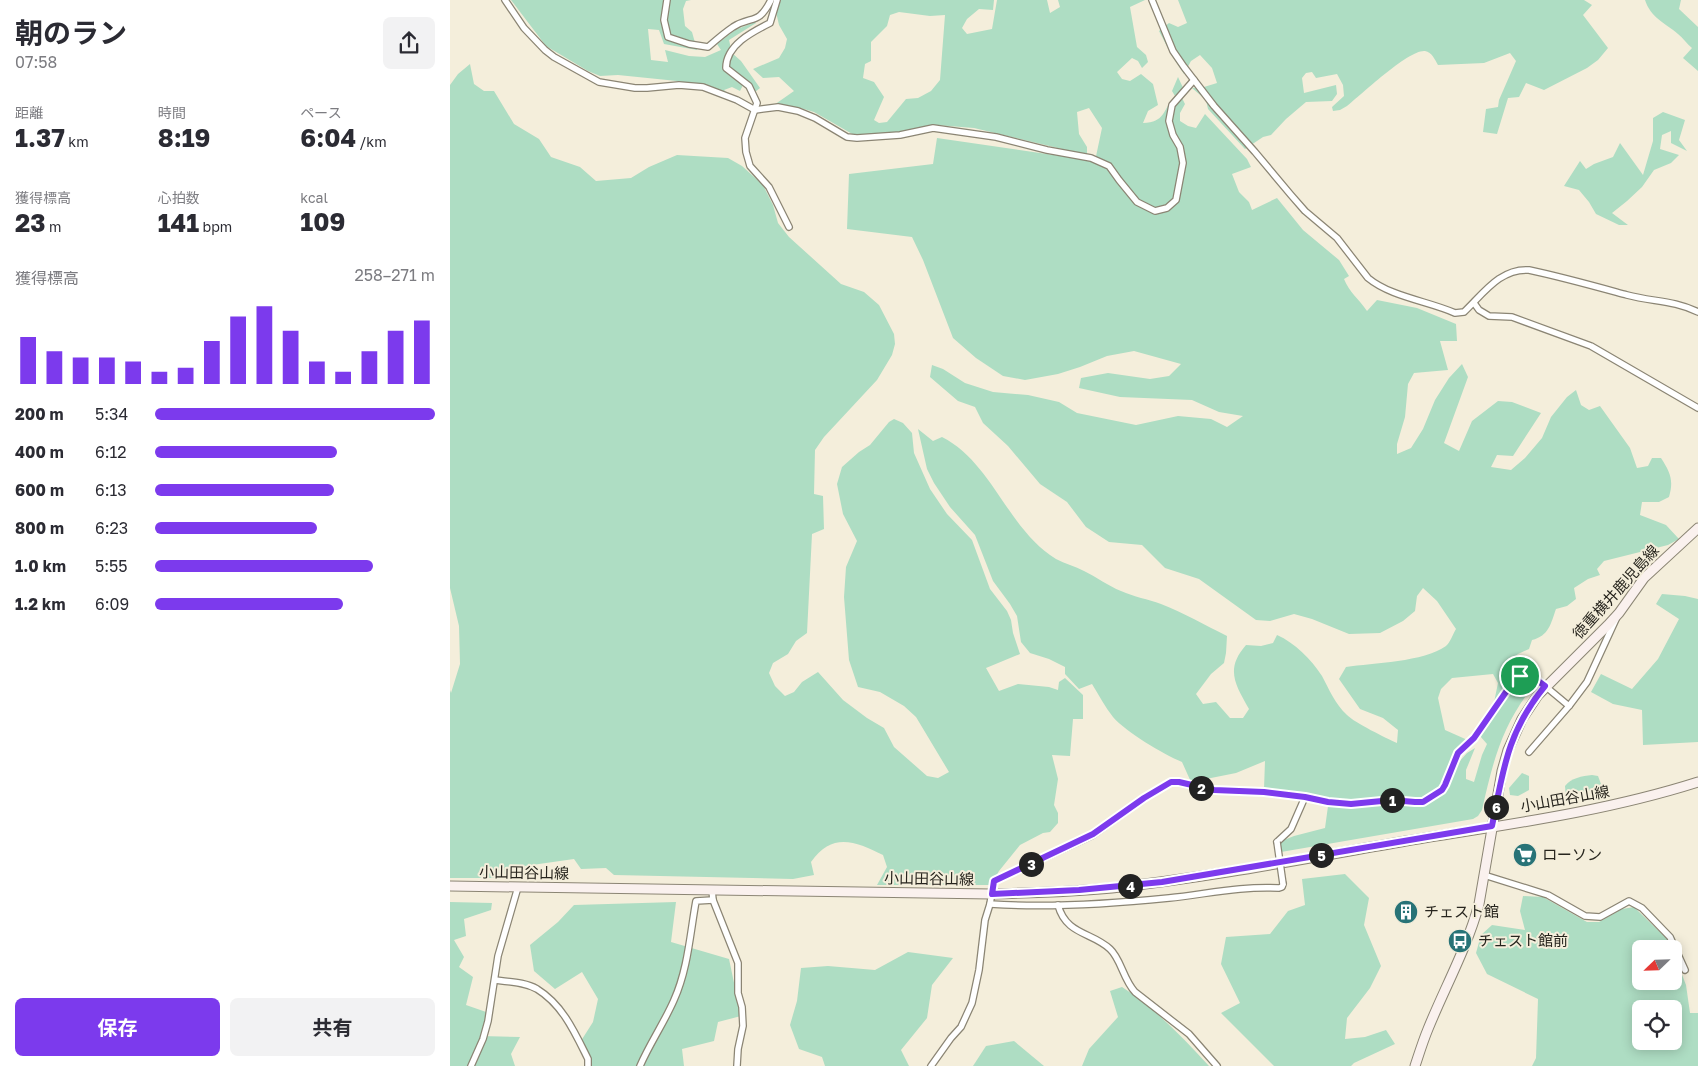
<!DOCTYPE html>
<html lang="ja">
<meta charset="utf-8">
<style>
:root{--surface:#fff;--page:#f2f2f3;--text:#2b2b33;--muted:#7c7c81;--accent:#7c3aed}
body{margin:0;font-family:"Golos Text","Noto Sans JP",sans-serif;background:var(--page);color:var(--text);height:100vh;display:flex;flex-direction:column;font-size:19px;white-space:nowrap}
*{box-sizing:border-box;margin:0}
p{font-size:16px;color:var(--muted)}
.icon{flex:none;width:28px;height:28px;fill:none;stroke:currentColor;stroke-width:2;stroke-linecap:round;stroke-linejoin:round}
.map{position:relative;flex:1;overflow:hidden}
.drawer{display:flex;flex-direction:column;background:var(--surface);width:450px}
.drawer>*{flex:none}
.needle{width:32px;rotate:247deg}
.fabs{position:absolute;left:1182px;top:940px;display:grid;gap:10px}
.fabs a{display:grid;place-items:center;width:50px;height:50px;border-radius:8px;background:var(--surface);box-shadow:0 2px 12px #0003;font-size:25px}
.pin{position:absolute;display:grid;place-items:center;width:42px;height:42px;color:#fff;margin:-21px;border:2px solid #fff;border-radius:50%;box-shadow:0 1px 5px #0007}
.km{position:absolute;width:25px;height:25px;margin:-12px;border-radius:50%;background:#222;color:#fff;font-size:14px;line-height:25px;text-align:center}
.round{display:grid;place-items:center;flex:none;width:52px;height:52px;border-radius:8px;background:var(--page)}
.summary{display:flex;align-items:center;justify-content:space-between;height:85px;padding:0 15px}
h1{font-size:28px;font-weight:700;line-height:38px}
.metrics{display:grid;grid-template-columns:repeat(3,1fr);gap:8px;height:85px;padding:5px 15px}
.metrics div{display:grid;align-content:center}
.metrics b{font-size:25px;font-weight:700}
.metrics small{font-size:14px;font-weight:400}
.metrics p{font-size:14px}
.chart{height:140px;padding:10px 15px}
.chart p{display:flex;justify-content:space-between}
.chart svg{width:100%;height:90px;margin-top:5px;stroke:var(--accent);stroke-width:6}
.primary-button{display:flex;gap:10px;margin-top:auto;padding:10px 15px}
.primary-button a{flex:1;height:58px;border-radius:8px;background:var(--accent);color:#fff;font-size:20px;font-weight:700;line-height:58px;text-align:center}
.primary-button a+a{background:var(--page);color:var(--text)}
ul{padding:0 15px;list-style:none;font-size:16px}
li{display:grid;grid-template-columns:80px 60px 1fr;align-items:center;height:38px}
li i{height:12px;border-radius:6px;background:var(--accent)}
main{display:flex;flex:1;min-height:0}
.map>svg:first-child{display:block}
.green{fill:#aeddc3;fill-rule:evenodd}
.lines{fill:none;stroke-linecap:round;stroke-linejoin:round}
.street-casing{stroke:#8b8574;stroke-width:8}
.secondary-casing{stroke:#8b8574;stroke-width:11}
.street{stroke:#fff;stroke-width:5.5}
.secondary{stroke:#faf1ee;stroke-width:9}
.street-bridge-casing{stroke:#8b8574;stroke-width:8;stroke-linecap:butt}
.street-bridge{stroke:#fff;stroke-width:5.5}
.route-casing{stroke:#fff;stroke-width:10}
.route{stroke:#7c3aed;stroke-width:6}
.labels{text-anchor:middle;stroke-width:4;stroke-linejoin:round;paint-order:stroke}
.street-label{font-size:15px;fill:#27251e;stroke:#f4eedb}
.poi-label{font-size:15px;fill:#27251e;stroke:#f4eedb;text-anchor:start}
</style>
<main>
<section class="drawer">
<div class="summary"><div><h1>朝のラン</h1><p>07:58</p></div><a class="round"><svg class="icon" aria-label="share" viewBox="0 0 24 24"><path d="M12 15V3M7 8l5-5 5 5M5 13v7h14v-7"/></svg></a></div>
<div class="metrics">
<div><p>距離</p><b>1.37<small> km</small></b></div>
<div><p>時間</p><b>8:19</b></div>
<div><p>ペース</p><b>6:04<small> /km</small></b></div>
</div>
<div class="metrics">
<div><p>獲得標高</p><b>23<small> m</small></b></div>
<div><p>心拍数</p><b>141<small> bpm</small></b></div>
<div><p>kcal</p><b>109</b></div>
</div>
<div class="chart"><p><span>獲得標高</span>258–271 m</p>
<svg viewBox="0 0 160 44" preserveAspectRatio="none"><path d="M5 44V21M15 44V28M25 44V31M35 44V31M45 44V33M55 44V38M65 44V36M75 44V23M85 44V11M95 44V6M105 44V18M115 44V33M125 44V38M135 44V28M145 44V18M155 44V13"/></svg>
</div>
<ul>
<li><b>200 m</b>5:34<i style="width:100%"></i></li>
<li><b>400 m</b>6:12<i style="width:65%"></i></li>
<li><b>600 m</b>6:13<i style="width:64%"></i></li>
<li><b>800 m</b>6:23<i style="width:58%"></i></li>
<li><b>1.0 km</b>5:55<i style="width:78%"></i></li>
<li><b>1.2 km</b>6:09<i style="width:67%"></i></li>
</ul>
<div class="primary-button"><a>保存</a><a>共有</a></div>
</section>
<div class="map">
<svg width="1248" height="1066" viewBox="0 0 1248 1066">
<rect width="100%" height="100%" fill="#f4eedb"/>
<!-- green -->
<g class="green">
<polygon points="61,0 241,0 236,1 233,9 235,26 242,32 247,50 214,44 209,30 198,29 201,60 218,62 215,50 239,56 255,57 271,50 267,44 285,30 305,22 306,23 279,40 282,53 291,61 310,88 305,92 293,85 290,91 282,87 274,90 290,105 263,88 227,81 168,75 150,76 138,71 96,46"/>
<path d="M331 0H544L543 10 529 9 517 19 512 28 517 34 542 29 547 0H597L600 13 610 7 608 0H695L680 7 687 47 696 55 698 62 692 68 688 61 682 58 667 72 672 79 680 81 691 74 703 84 708 105 698 111 693 123C715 123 713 109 725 96L722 91 728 77 735 92 732 98 735 104 730 113V121L738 126 746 128 755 114 797 159 801 167 782 174 789 192 799 202 802 210 827 198 853 230 889 260 899 276 894 279C899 292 909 299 917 311L927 300 967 308 1006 324 1007 341H990L998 370 964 373 958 384 955 417 947 444V454L961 448 973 429 985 400 999 378 1012 364 1018 377 994 443 1009 451 1022 421 1048 401 1062 402 1091 413 1063 456 1047 455 1041 467 1061 470 1075 458 1092 438 1101 417 1117 397 1126 390 1131 405 1139 410 1150 406 1180 448 1187 468 1198 466 1202 458H1211C1220 472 1224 480 1219 497L1209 502H1192L1190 515 1216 525 1229 539 1218 545 1154 561 1147 569 1150 575 1138 579 1124 588 1126 599 1117 606 1106 609C1101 623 1099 636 1082 640L1079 649 1068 654 1053 666V675L1064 671 1072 672 1053 693 1042 712 1048 683 1043 674 1002 678 991 689 988 698 995 730 1022 742 1003 761 1007 764 1017 753 1025 748 1016 770V779L1024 782 1032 755 1037 744 1030 736C1037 725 1063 681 1074 679 1079 679 1081 681 1085 684 1052 724 1043 761 1032 810L1028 816 1023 819 831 852 829 842 844 836 875 828 879 799 851 793 814 789 815 761 786 773 741 782 732 762C713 754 676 732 663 717 655 707 649 695 642 684L629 689 615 674V667L599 659 580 653 571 642 567 616 560 604 543 581 525 535 500 507 484 483 477 469 468 429 483 441 492 437C543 463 557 529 606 559 615 564 625 566 634 571 647 577 658 586 671 591 684 597 698 599 711 604 734 613 755 625 777 636L776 653 774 663 761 674 746 694 753 704 766 702 780 718H793L799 709C785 684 775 669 796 645L811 646 823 643 827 635C845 643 861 659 872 676 879 689 885 704 897 715 905 723 936 738 947 743L948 730 933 718 910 709 889 679 896 667C923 663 974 662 996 646 1000 643 1003 634 1006 629L987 601 973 588 967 596 965 611 953 621 930 633 899 634 862 619 844 614 820 621 806 620 749 579 715 568 692 545 659 542 636 527 617 502 590 484 558 446 533 423 525 407 508 401 480 377 482 365 493 369 515 383 543 392 578 395 609 402 627 413 686 425 728 416 761 419 777 427 793 416 769 412 742 400 670 397 629 388 631 378 658 373 700 379 719 376 731 364 684 351 657 356 630 367 608 374 575 380 553 376 526 358 503 338 473 260 462 237 397 229 399 174 483 164 487 138 645 161 652 128 639 108 627 112 629 134 637 147V155L524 128 486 125 457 134 439 133 404 135 364 112 347 107 325 109 314 112 344 91 329 77 313 78 303 69 329 58 335 48 337 39 329 25 326 12ZM449 12 480 16 495 15 490 80 481 91 468 98 456 99 437 122 429 123 424 120 434 97 424 82 413 78 415 64 421 61V42L437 26 440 15Z"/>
<path d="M728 0H1134L1142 5 1133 15 1158 48 1148 60 1137 68 1094 90 1076 83 1069 97 1058 98 1047 134 1033 132 1036 109 1048 107 1049 100 1066 61 1060 53 1034 63 988 65C985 60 982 52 975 51 959 49 911 95 897 106L890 110 883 111 882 107 894 96 893 85 887 74 866 78 862 72 856 73 852 78 854 93 886 85 887 94 882 101 856 102 836 119 821 135 813 137 795 149 758 109 756 100 742 88 754 87 767 83 762 68 750 55 741 61 734 74 722 56 709 31 719 23 728 27 737 23Z"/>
<path d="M1195 0H1231L1229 9 1248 27V71L1233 58 1242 48C1237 44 1233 38 1228 34 1214 22 1201 18 1195 0Z"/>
<path d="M20 64 24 84 34 91H44L64 124 89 139 101 157 130 167 146 181 181 178 199 167 227 155 278 158 292 166 313 185 323 205 328 223 339 237 391 284 414 292 429 305 444 334 445 344 442 355 427 380 374 437 365 450 364 494 373 496 374 529 362 534 357 633 346 641 338 654 323 663 319 673 325 686 335 696 344 692 352 682 368 672 393 700 417 718 434 728 444 747 477 776 488 778 499 772 466 717 454 706 430 692 408 687 399 660 394 597 396 567 407 541 393 514 387 484 392 467 409 452 420 445 439 422 444 419 453 423 462 433 464 453 480 489 497 514 522 540 540 589 557 611 561 620 563 633 570 654 536 668 549 691 568 684 599 687 608 690 609 682 615 678 633 695V719H623L620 756 602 755 608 779 604 805 608 813V823L600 832 593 833 570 845 549 871 541 885H427L437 867 433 855C405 841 382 832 361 862L364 875 343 879 164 875 156 868 131 869 124 859 75 866 71 878H0V690L1 693 10 664 9 626 0 588V85L8 74Z"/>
<polygon points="1213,112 1235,120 1229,140 1237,151 1221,143 1221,131 1212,135 1210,149 1229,155 1221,163 1204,170 1192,187 1177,201 1162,213 1178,225 1169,225 1146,214 1139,202 1129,190 1114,186 1130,161 1136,169 1144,164 1163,157 1170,143 1193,175 1203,141 1203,118"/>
<polygon points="1212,594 1235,596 1248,599 1248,742 1193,745 1192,710 1163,704 1141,692 1151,674 1182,689 1208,659 1229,619 1206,604"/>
<polygon points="1072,773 1079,776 1079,790 1068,796 1060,795 1059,788"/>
<path d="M1142 775 1148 776 1151 784 1139 791 1116 797 1115 786C1121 778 1132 776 1142 775Z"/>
<polygon points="895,874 919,898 914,925 931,966 920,988 897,1018 895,1039 915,1037 936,1030 945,1044 904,1063 901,1066 824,1066 771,1013 790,1003 771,964 776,937 820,934 838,911 855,905 852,879"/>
<path d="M1073 896 1093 897 1137 922H1149L1172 909 1184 907 1218 940 1221 949H1191V981H1224V954L1236 985 1240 1013H1248V1066H1082L1086 1058 1088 999 1037 974 1026 953 1031 935 1042 925 1075 930 1070 911ZM1191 1009H1224V1041H1191Z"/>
<polygon points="0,902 42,903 41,910 14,919 16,936 4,940 14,957 9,967 23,977 16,1005 39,1013 31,1036 70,1037 61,1054 65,1066 0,1066"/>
<polygon points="226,902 221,942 279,959 291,1016 268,1022 264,1041 232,1049 234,1066 137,1066 129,1044 143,1022 148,999 132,972 105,989 84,971 80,945 108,922 124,905"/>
<polygon points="458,952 503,958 482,985 477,1018 451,1050 459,1066 375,1066 372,1057 349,1049 340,1025 347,1001 351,968 378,966 425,970"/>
<path d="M672 987C705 1008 732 1037 759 1066H632L639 1049 668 1017 660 991Z"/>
<polygon points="564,1041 594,1066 523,1066 536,1046"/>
</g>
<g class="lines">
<!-- street casing -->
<g class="street-casing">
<g id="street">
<polyline points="55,0 74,28 95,50 104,57 149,82 185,88 197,88 229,85 253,87 287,100 305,110 328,107 348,111 365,118 397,137 407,138 450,135 483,128 546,137 597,150 641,158 659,166 669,180 687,202 705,211 717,208 726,200 733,163 730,147 723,135 719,121 722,105 744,80"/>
<path d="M217 0 214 20 218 37 239 44 258 47C266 40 274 33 283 27 302 15 308 26 321 0"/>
<path d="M327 0 320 23C302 32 276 45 276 68L299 86 307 103 295 138 296 152 300 166 319 187 339 227"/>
<path d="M702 0 723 51 734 67 764 106 805 152 841 195 855 211 887 238 918 278C941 297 978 301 1005 313L1014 312C1033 294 1050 268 1079 270 1112 277 1144 286 1177 295 1203 302 1223 300 1248 312"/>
<polyline points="1024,303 1029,310 1039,316 1062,317 1141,346 1248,408"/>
<polyline points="1079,752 1119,706 1137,682 1166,619"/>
<polyline points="827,842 841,829 855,797"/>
<polyline points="1034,875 1098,895 1135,916 1150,917 1179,901 1192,908 1220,937 1235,970"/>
<polyline points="262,890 263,900 288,963 288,993 292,1007 293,1026 288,1049 287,1066"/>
<path d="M540 904C599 908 660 904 719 898 757 894 790 886 829 888L832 887 833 884"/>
<path d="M608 905C616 935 642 932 660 949 671 959 673 979 685 992L739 1034 767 1066"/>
<path d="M45 980C59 982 75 982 87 989 113 1005 125 1033 138 1059V1066"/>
<polyline points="21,1066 33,1039 38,1021 48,956 68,887"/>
<path d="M190 1066C200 1043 214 1023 224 1000 238 969 240 934 246 901L263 900"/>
<polyline points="481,1066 501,1038 511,1027 522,1003 529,970 535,920 540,904 544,881 643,835 694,798 721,782 729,782 764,790 814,792 855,797 878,802 901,804 942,800 965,802 973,802 992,790 995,785 1008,753 1024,738 1065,679 1076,675 1084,678 1095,686 1119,706"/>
</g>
</g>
<!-- secondary casing -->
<g class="secondary-casing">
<g id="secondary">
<path d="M0 886 541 894C582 893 622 892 662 888 761 877 858 858 956 841 1054 825 1154 812 1248 782"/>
<path d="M965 1066C969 1054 973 1041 978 1029 995 987 1017 948 1029 904L1052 771 1058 750 1072 719 1088 695 1158 625 1169 613 1194 578 1248 528"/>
</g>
</g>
<!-- street -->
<use href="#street" class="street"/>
<!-- secondary -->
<use href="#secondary" class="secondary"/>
<!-- street-bridge casing -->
<g class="street-bridge-casing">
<polyline id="street-bridge" points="827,842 833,884"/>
</g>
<!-- street-bridge -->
<use href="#street-bridge" class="street-bridge"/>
</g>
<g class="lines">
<!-- route casing -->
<g class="route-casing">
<path id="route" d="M1076 675 1084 678 1095 686C1057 732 1053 771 1042 826L712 882 629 890 542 894 544 881 643 834 694 798 721 782H729L764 790 814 792 855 797 878 802 901 804 942 800 965 802H973L992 790 995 785 1008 753 1024 738 1065 679Z"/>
</g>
<!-- route -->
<use href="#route" class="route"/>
</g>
<!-- icons -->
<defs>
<g id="supermarket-disc" transform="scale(1.25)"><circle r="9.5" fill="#287377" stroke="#f4eedb"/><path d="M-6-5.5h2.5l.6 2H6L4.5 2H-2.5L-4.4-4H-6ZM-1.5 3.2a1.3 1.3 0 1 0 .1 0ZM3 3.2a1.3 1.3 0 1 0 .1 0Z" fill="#fff"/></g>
<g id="building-disc" transform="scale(1.25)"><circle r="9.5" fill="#287377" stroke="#f4eedb"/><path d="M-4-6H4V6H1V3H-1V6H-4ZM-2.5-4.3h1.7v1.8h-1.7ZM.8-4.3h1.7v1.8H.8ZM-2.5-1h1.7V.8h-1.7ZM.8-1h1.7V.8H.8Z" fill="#fff"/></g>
<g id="bus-disc" transform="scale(1.25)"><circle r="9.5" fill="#287377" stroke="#f4eedb"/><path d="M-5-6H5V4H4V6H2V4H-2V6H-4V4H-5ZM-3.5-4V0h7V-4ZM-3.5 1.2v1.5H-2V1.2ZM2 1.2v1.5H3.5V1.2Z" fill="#fff"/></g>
</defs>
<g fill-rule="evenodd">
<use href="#supermarket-disc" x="1075" y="855"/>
<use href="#building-disc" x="956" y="912"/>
<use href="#bus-disc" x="1010" y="941"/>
</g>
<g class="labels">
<!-- street labels -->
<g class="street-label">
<text transform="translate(1166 592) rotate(-48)" y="5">徳重横井鹿児島線</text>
<text transform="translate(1115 799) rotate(-10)" y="5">小山田谷山線</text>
<text transform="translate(74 873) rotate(1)" y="5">小山田谷山線</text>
<text transform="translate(479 879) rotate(1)" y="5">小山田谷山線</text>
</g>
<!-- poi labels -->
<g class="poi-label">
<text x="1092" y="860">ローソン</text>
<text x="974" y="917">チェスト館</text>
<text x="1028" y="946">チェスト館前</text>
</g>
</g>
</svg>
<div class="fabs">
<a><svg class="needle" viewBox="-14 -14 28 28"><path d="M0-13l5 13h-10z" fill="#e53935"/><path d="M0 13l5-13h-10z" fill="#7c7c81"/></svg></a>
<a><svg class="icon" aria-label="locate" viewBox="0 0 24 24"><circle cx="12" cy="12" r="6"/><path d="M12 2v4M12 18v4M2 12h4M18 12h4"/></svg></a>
</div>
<div class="pin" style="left:1070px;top:676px;background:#1e9e55"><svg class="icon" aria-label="arrive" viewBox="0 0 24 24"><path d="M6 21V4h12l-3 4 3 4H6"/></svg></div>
<b class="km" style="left:942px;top:800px">1</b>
<b class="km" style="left:751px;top:788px">2</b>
<b class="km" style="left:581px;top:864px">3</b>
<b class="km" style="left:680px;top:886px">4</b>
<b class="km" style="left:871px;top:855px">5</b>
<b class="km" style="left:1046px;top:807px">6</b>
</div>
</main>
